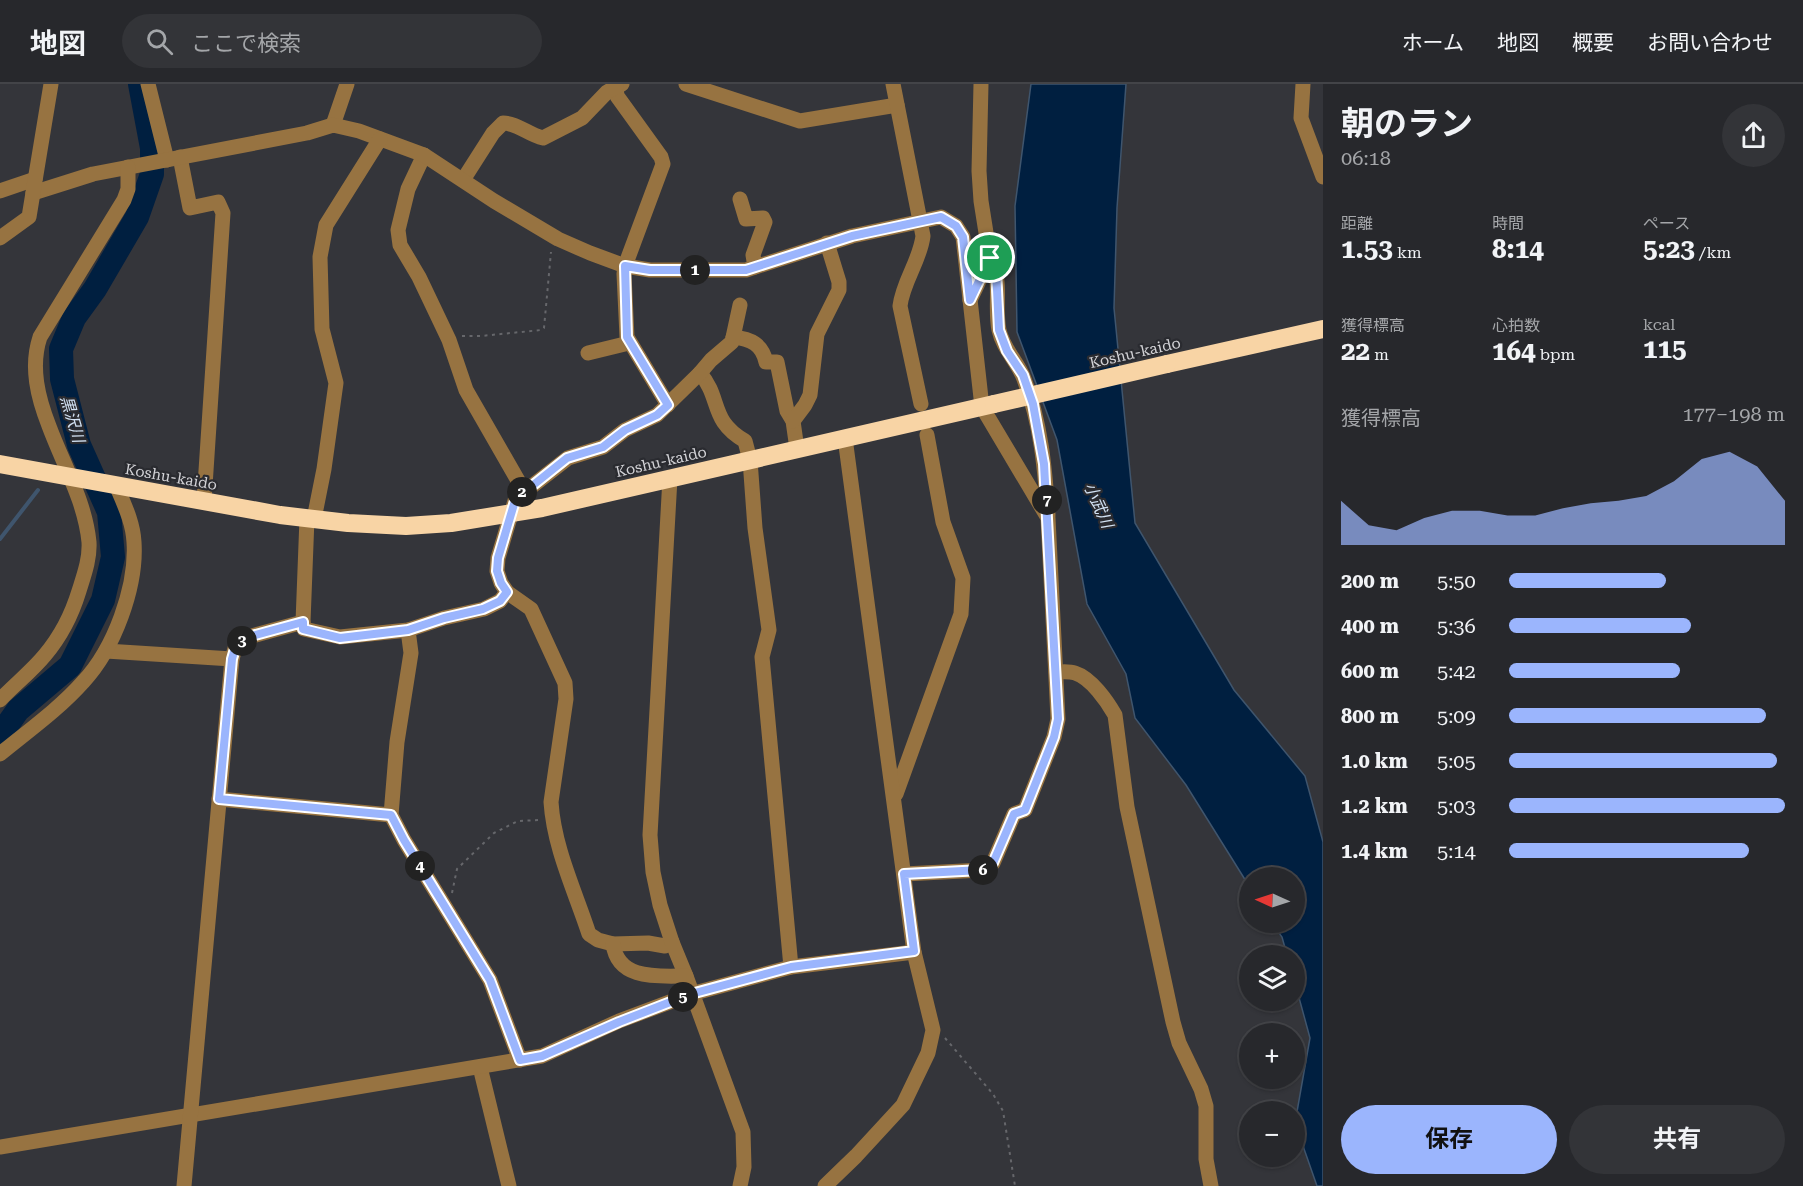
<!DOCTYPE html>
<html lang="ja">
<meta charset="utf-8">
<style>
:root{--surface:#27282c;--page:#333438;--text:#f1f3f6;--muted:#a4a6a9;--line:#434448;--accent:#9bb5fd}
body{margin:0;font-family:"Roboto Serif","Noto Sans JP",serif;background:var(--page);color:var(--text);height:100vh;display:flex;flex-direction:column;font-size:22px;white-space:nowrap}
*{box-sizing:border-box;margin:0}
p{font-size:20px;color:var(--muted)}
.icon{flex:none;width:33px;height:33px;fill:none;stroke:currentColor;stroke-width:2;stroke-linecap:round;stroke-linejoin:round}
.map{position:relative;flex:1;overflow:hidden}
.panel{display:flex;flex-direction:column;background:var(--surface);width:480px}
.panel>*{flex:none}
.needle{width:39px;rotate:273deg}
.tools{position:absolute;left:1239px;top:783px;display:grid;gap:12px}
.tools a{display:grid;place-items:center;width:66px;height:66px;border-radius:50%;background:var(--surface);box-shadow:0 2px 4px #0004,0 0 0 2px var(--line);font-size:30px}
.pin{position:absolute;display:grid;place-items:center;width:51px;height:51px;color:#fff;margin:-26px;border:3px solid #fff;border-radius:50%;box-shadow:0 2px 6px #0007}
.km{position:absolute;width:30px;height:30px;margin:-15px;border-radius:50%;background:#222;color:#fff;font-size:16px;line-height:30px;text-align:center}
.round{display:grid;place-items:center;flex:none;width:63px;height:63px;border-radius:32px;background:var(--page)}
.summary{display:flex;align-items:center;justify-content:space-between;height:102px;padding:0 18px}
h1{font-size:33px;font-weight:700;line-height:45px}
.metrics{display:grid;grid-template-columns:repeat(3,1fr);gap:9px;height:102px;padding:6px 18px}
.metrics div{display:grid;align-content:center}
.metrics b{font-size:26px;font-weight:700}
.metrics small{font-size:16px;font-weight:400}
.metrics p{font-size:16px}
.chart{height:168px;padding:12px 18px}
.chart p{display:flex;justify-content:space-between}
.chart svg{width:100%;height:108px;margin-top:6px;fill:var(--accent);opacity:.7}
.button{display:flex;gap:12px;margin-top:auto;padding:12px 18px}
.button a{flex:1;height:69px;border-radius:36px;background:var(--accent);color:#111;font-size:24px;font-weight:700;line-height:69px;text-align:center}
.button a+a{background:var(--page);color:var(--text)}
ul{padding:0 18px;list-style:none;font-size:20px}
li{display:grid;grid-template-columns:96px 72px 1fr;align-items:center;height:45px}
li i{height:15px;border-radius:8px;background:var(--accent)}
header{display:flex;align-items:center;gap:36px;box-sizing:border-box;height:84px;padding:0 30px;background:var(--surface);border-bottom:2px solid var(--line)}
header strong{font-size:28px}
nav{display:flex;gap:33px;margin-inline-start:auto;font-size:21px}
.search{width:420px;height:54px;background:var(--page);display:flex;align-items:center;gap:15px;box-sizing:border-box;padding:0 21px;border-radius:33px;color:var(--muted);font-size:22px}
main{display:flex;flex:1;min-height:0}
.map>svg:first-child{display:block}
.water{fill:#001f40;stroke:#3f556d;stroke-width:1.5}
.lines{fill:none;stroke-linecap:round;stroke-linejoin:round}
.stream{stroke:#3f556d;stroke-width:4}
.river{stroke:#001f40;stroke-width:24}
.path{stroke:#66676b;stroke-width:2;stroke-dasharray:3 4.5;stroke-linecap:butt}
.minor{stroke:#977341;stroke-width:15}
.highway{stroke:#f8d4a5;stroke-width:18}
.highway-bridge{stroke:#f8d4a5;stroke-width:18}
.route-casing{stroke:#fff;stroke-width:12}
.route{stroke:#9bb5fd;stroke-width:8}
.labels{text-anchor:middle;stroke-width:4.5;stroke-linejoin:round;paint-order:stroke}
.street-label{font-size:15px;fill:#d3d3d7;stroke:#2a2b30}
.water-label{font-size:16px;font-style:italic;fill:#d3e3f5;stroke:#2a2b30}
</style>
<header>
<strong>地図</strong>
<div class="search"><svg class="icon" aria-label="search" viewBox="0 0 24 24"><circle cx="10" cy="10" r="6"/><path d="M15 15l6 6"/></svg>ここで検索</div>
<nav><a>ホーム</a><a>地図</a><a>概要</a><a>お問い合わせ</a></nav>
</header>
<main>
<div class="map">
<svg width="1323" height="1102" viewBox="0 0 1323 1102">
<rect width="100%" height="100%" fill="#34353a"/>
<!-- water -->
<polygon class="water" points="1031,0 1126,0 1117,124 1114,224 1135,439 1234,606 1305,692 1323,758 1323,1102 1317,1102 1295,1039 1310,954 1295,899 1294,872 1287,871 1282,853 1272,839 1294,838 1294,794 1250,794 1249,802 1186,701 1135,634 1126,590 1087,520 1057,356 1017,248 1015,122"/>
<g class="lines">
<!-- stream -->
<g class="stream">
<polyline points="73,368 79,361"/>
<polyline points="0,455 38,406"/>
</g>
<!-- river -->
<polyline class="river" points="0,651 18,626 70,582 103,516 113,473 109,428 79,361 62,295 61,265 74,234 95,205 137,133 152,90 152,64 140,0"/>
<!-- path -->
<g class="path">
<polyline points="462,252 481,252 541,246 544,244 551,168"/>
<polyline points="452,809 457,785 494,749 518,737 539,736"/>
<polyline points="945,954 993,1010 1003,1027 1015,1102"/>
</g>
<!-- minor -->
<g class="minor">
<polyline points="148,0 167,76"/>
<polyline points="622,0 616,3 617,12 661,73 663,80 625,182 624,190 627,253 668,321"/>
<polyline points="686,0 800,37 897,21"/>
<path d="M893 0 923 152C920 177 903 197 900 222L921 320"/>
<polyline points="981,0 979,87 981,117 990,174"/>
<polyline points="1303,0 1301,34 1323,93"/>
<polyline points="333,41 347,0"/>
<path d="M424 71 408 105 398 146 400 161 419 193 449 256 466 306 520 400 498 474 497 487 501 499 507 508 531 525 565 599 566 615 551 718C554 764 575 807 589 850L598 856 613 860 648 859 665 862 672 858"/>
<polyline points="180,73 190,124 218,118 223,129 204,417"/>
<path d="M463 96 493 49 503 39C517 39 529 51 543 54L582 34 607 8 616 3"/>
<polyline points="0,107 35,95"/>
<polyline points="33,109 93,90 307,49 333,41 359,47 424,71 494,117 558,155 590,169 625,182 650,186 746,186 852,152 941,133 956,142 963,153 982,323 1048,434 1058,635 1054,653 1025,726 1014,730 993,779 982,786 904,790"/>
<polyline points="740,115 746,135 763,134 765,138 753,171 755,183"/>
<polyline points="0,154 29,133 51,0"/>
<path d="M970 216 990 174C1003 196 994 222 999 246 1003 265 1018 278 1024 295 1041 339 1045 385 1048 431"/>
<path d="M733 253C751 255 762 260 766 278H777L787 327 793 337 797 365"/>
<polyline points="588,269 629,259"/>
<path d="M700 289C722 315 709 336 745 357L750 376 755 444 769 546 762 573 791 883"/>
<polyline points="793,337 805,321 810,311 817,250 839,206 839,198 827,159"/>
<polyline points="670,394 650,751 653,788 660,821 672,858 686,892 743,1048 744,1083 740,1102"/>
<polyline points="517,410 527,406 568,374 603,363 625,346 657,331 700,289 711,276 732,258 740,221"/>
<polyline points="314,435 324,385 336,299 322,245 320,173 326,141 380,55"/>
<polyline points="303,538 304,545 340,553 408,546 444,534 484,525 500,517 507,508"/>
<polyline points="408,546 411,569 397,658 391,731 404,756 490,896 520,976"/>
<polyline points="106,567 232,575"/>
<path d="M1056 588C1062 588 1069 587 1075 589 1091 594 1107 617 1115 631L1127 723 1173 938 1179 959 1201 1005 1206 1022V1075L1211 1102"/>
<path d="M0 616C14 601 32 587 45 571 61 552 72 530 79 507 84 491 90 475 89 458 85 417 63 380 49 342 38 314 30 283 40 253L124 116 128 105V83"/>
<path d="M0 670C28 647 59 625 83 598 114 565 137 503 134 458 133 438 124 420 116 401"/>
<polyline points="896,710 961,530 963,494 943,438 927,351"/>
<polyline points="219,715 391,731"/>
<path d="M613 860C618 897 659 892 686 892"/>
<polyline points="480,983 509,1102"/>
<polyline points="0,1063 542,972 619,937 691,910 791,883 914,868"/>
<polyline points="184,1102 232,575 236,561 248,553 303,538 307,434"/>
<polyline points="825,1102 856,1072 903,1021 928,969 933,946 914,868 845,354"/>
</g>
<!-- highway -->
<g class="highway">
<polyline points="1167,280 1323,245"/>
<polyline points="0,380 280,431 348,439 406,442 451,439 542,424 994,320"/>
</g>
<!-- highway-bridge -->
<polyline class="highway-bridge" points="994,320 1167,280"/>
</g>
<g class="lines">
<!-- route casing -->
<g class="route-casing">
<polygon id="route" points="941,133 956,142 963,153 970,216 990,174 996,185 999,246 1007,267 1023,291 1033,320 1044,380 1058,635 1054,653 1025,726 1014,730 993,779 982,786 904,790 914,867 791,883 691,910 619,938 542,972 520,976 490,896 404,756 391,731 219,715 232,575 236,561 248,553 303,538 303,545 340,554 408,546 444,534 483,525 500,517 507,508 501,499 497,487 498,474 517,410 527,406 567,374 603,363 625,346 657,331 668,321 627,253 625,182 650,186 746,186 852,152"/>
</g>
<!-- route -->
<use href="#route" class="route"/>
</g>
<g class="labels">
<!-- street labels -->
<g class="street-label">
<text transform="translate(1135 269) rotate(-13)" y="5">Koshu-kaido</text>
<text transform="translate(661 378) rotate(-13)" y="5">Koshu-kaido</text>
<text transform="translate(171 393) rotate(10)" y="5">Koshu-kaido</text>
</g>
<!-- water labels -->
<g class="water-label">
<text transform="translate(73 335) rotate(74)" y="6">黒沢川</text>
<text transform="translate(1099 421) rotate(66)" y="6">小武川</text>
</g>
</g>
</svg>
<div class="tools">
<a><svg class="needle" viewBox="-14 -14 28 28"><path d="M0-13l5 13h-10z" fill="#e53935"/><path d="M0 13l5-13h-10z" fill="#a4a6a9"/></svg></a>
<a><svg class="icon" aria-label="layers" viewBox="0 0 24 24"><path d="M12 4l9 5-9 5-9-5zM3 14l9 5 9-5"/></svg></a>
<a>+</a>
<a>−</a>
</div>
<div class="pin" style="left:990px;top:174px;background:#1e9e55"><svg class="icon" aria-label="arrive" viewBox="0 0 24 24"><path d="M6 21V4h12l-3 4 3 4H6"/></svg></div>
<b class="km" style="left:695px;top:186px">1</b>
<b class="km" style="left:522px;top:408px">2</b>
<b class="km" style="left:242px;top:557px">3</b>
<b class="km" style="left:420px;top:782px">4</b>
<b class="km" style="left:683px;top:913px">5</b>
<b class="km" style="left:983px;top:786px">6</b>
<b class="km" style="left:1047px;top:416px">7</b>
</div>
<section class="panel">
<div class="summary"><div><h1>朝のラン</h1><p>06:18</p></div><a class="round"><svg class="icon" aria-label="share" viewBox="0 0 24 24"><path d="M12 15V3M7 8l5-5 5 5M5 13v7h14v-7"/></svg></a></div>
<div class="metrics">
<div><p>距離</p><b>1.53<small> km</small></b></div>
<div><p>時間</p><b>8:14</b></div>
<div><p>ペース</p><b>5:23<small> /km</small></b></div>
</div>
<div class="metrics">
<div><p>獲得標高</p><b>22<small> m</small></b></div>
<div><p>心拍数</p><b>164<small> bpm</small></b></div>
<div><p>kcal</p><b>115</b></div>
</div>
<div class="chart"><p><span>獲得標高</span>177–198 m</p>
<svg viewBox="0 0 160 44" preserveAspectRatio="none"><path d="M0 44V26L10 36L20 38L30 33L40 30L50 30L60 32L70 32L80 29L90 27L100 26L110 24L120 18L130 9L140 6L150 12L160 26V44z"/></svg>
</div>
<ul>
<li><b>200 m</b>5:50<i style="width:57%"></i></li>
<li><b>400 m</b>5:36<i style="width:66%"></i></li>
<li><b>600 m</b>5:42<i style="width:62%"></i></li>
<li><b>800 m</b>5:09<i style="width:93%"></i></li>
<li><b>1.0 km</b>5:05<i style="width:97%"></i></li>
<li><b>1.2 km</b>5:03<i style="width:100%"></i></li>
<li><b>1.4 km</b>5:14<i style="width:87%"></i></li>
</ul>
<div class="button"><a>保存</a><a>共有</a></div>
</section>
</main>
